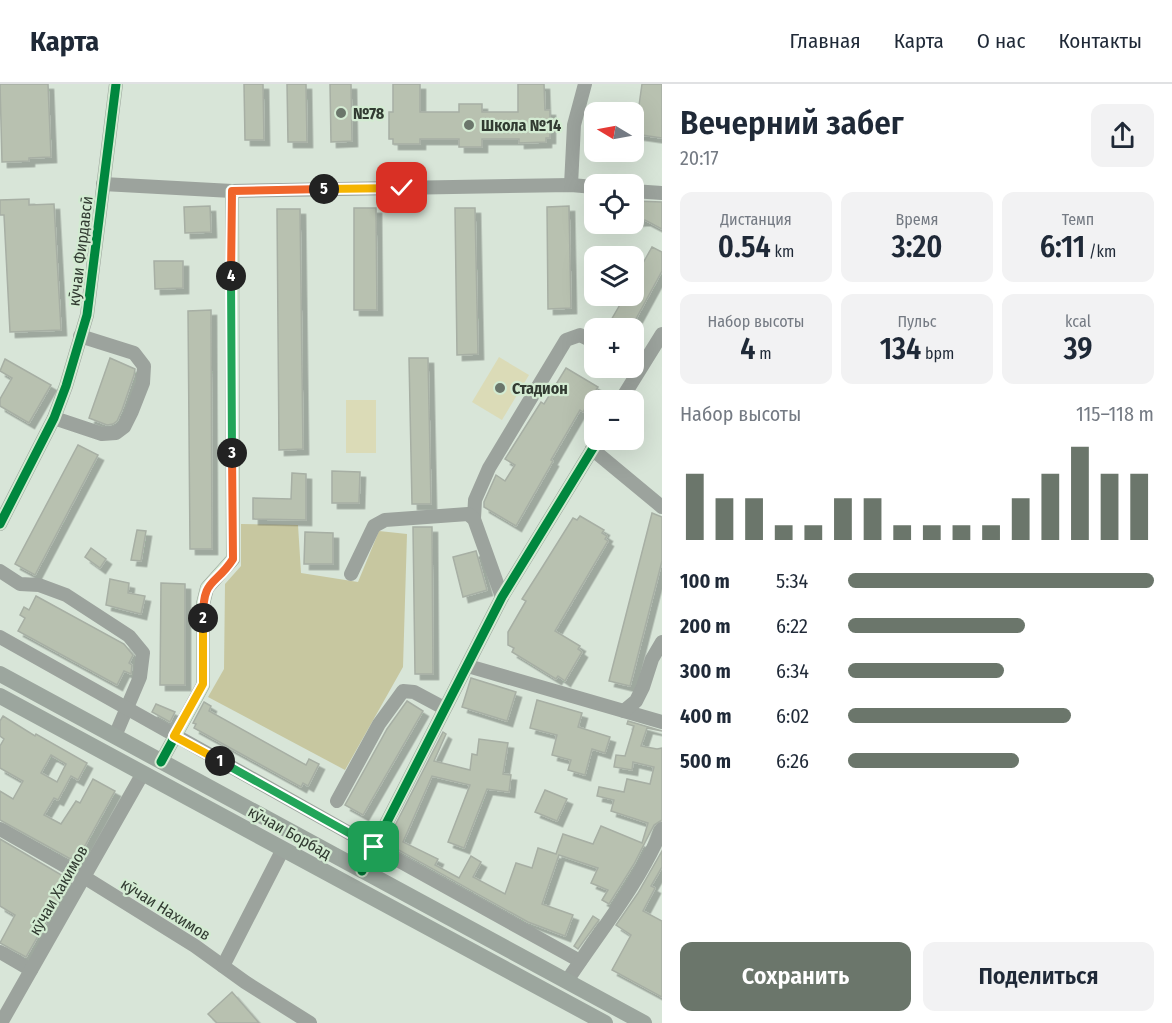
<!DOCTYPE html>
<html lang="ru">
<meta charset="utf-8">
<style>
:root{--surface:#fff;--page:#f2f2f3;--text:#1f2937;--muted:#747a83;--line:#e0e1e3;--accent:#6b766b}
body{margin:0;font-family:"Fira Sans Condensed",sans-serif;background:var(--page);color:var(--text);height:100vh;display:flex;flex-direction:column;font-size:22px;white-space:nowrap}
*{box-sizing:border-box;margin:0}
p{font-size:20px;color:var(--muted)}
.icon{flex:none;width:33px;height:33px;fill:none;stroke:currentColor;stroke-width:2;stroke-linecap:round;stroke-linejoin:round}
.map{position:relative;flex:1;overflow:hidden}
.side{display:flex;flex-direction:column;background:var(--surface);width:510px}
.side>*{flex:none}
.needle{width:39px;rotate:280deg}
.controls{position:absolute;left:584px;top:18px;display:grid;gap:12px}
.controls a{display:grid;place-items:center;width:60px;height:60px;border-radius:12px;background:var(--surface);box-shadow:0 6px 24px #0002;font-size:30px}
.pin{position:absolute;display:grid;place-items:center;width:51px;height:51px;color:#fff;margin:-26px;border-radius:12px;box-shadow:0 3px 9px #0006}
.km{position:absolute;width:30px;height:30px;margin:-15px;border-radius:50%;background:#222;color:#fff;font-size:16px;line-height:30px;text-align:center}
.round{display:grid;place-items:center;flex:none;width:63px;height:63px;border-radius:12px;background:var(--page)}
.headline{display:flex;align-items:center;justify-content:space-between;height:102px;padding:0 18px}
h1{font-size:33px;font-weight:600;line-height:45px}
.figures{display:grid;grid-template-columns:repeat(3,1fr);gap:9px;height:102px;padding:6px 18px}
.figures div{display:grid;align-content:center;border-radius:12px;background:var(--page);text-align:center}
.figures b{font-size:30px;font-weight:600}
.figures small{font-size:16px;font-weight:400}
.figures p{font-size:16px}
.chart{height:168px;padding:12px 18px}
.chart p{display:flex;justify-content:space-between}
.chart svg{width:100%;height:108px;margin-top:6px;stroke:var(--accent);stroke-width:6}
.cta{display:flex;gap:12px;margin-top:auto;padding:12px 18px}
.cta a{flex:1;height:69px;border-radius:12px;background:var(--accent);color:#fff;font-size:24px;font-weight:600;line-height:69px;text-align:center}
.cta a+a{background:var(--page);color:var(--text)}
ul{padding:0 18px;list-style:none;font-size:20px}
li{display:grid;grid-template-columns:96px 72px 1fr;align-items:center;height:45px}
li i{height:15px;border-radius:8px;background:var(--accent)}
header{display:flex;align-items:center;gap:36px;box-sizing:border-box;height:84px;padding:0 30px;background:var(--surface);border-bottom:2px solid var(--line)}
header strong{font-size:28px}
nav{display:flex;gap:33px;margin-inline-start:auto;font-size:21px}
main{display:flex;flex:1;min-height:0}
.map>svg:first-child{display:block}
.green{fill:#dbdbb7}
.forest{fill:#c7c7a0}
.building{fill:#b8c1b0;stroke:#a7afa4;stroke-width:1.5;fill-rule:evenodd;filter:url(#shadow)}
.lines{fill:none;stroke-linecap:round;stroke-linejoin:round}
.minor{stroke:#9ca39d;stroke-width:14}
.major{stroke:#9ca69e;stroke-width:16}
.cycleway-casing{stroke:#d3ebd2;stroke-width:13}
.cycleway{stroke:#00873e;stroke-width:9}
.split-1-casing{stroke:#fff;stroke-width:12}
.split-2-casing{stroke:#fff;stroke-width:12}
.split-3-casing{stroke:#fff;stroke-width:12}
.split-4-casing{stroke:#fff;stroke-width:12}
.split-5-casing{stroke:#fff;stroke-width:12}
.split-6-casing{stroke:#fff;stroke-width:12}
.split-1{stroke:#22a559;stroke-width:8}
.split-2{stroke:#f5b400;stroke-width:8}
.split-3{stroke:#f0652b;stroke-width:8}
.split-4{stroke:#22a559;stroke-width:8}
.split-5{stroke:#f0652b;stroke-width:8}
.split-6{stroke:#f5b400;stroke-width:8}
.poi-dot{fill:#6b766b;stroke:#d3ebd2;stroke-width:2}
.labels{text-anchor:middle;stroke-width:4.5;stroke-linejoin:round;paint-order:stroke}
.poi-label{font-size:16px;font-weight:bold;fill:#313a31;stroke:#d3ebd2;text-anchor:start}
.street-label{font-size:16px;fill:#313a31;stroke:#d3ebd2}
</style>
<header>
<strong>Карта</strong>
<nav><a>Главная</a><a>Карта</a><a>О нас</a><a>Контакты</a></nav>
</header>
<main>
<div class="map">
<svg width="662" height="939" viewBox="0 0 662 939">
<defs>
<filter id="shadow"><feDropShadow dx="5.5" dy="5.5" stdDeviation="0" flood-color="#0004"/></filter>
</defs>
<rect width="100%" height="100%" fill="#d8e5d8"/>
<!-- green -->
<g class="green">
<polygon points="499,273 529,291 502,336 472,318"/>
<rect x="346" y="316" width="30" height="53"/>
</g>
<!-- forest -->
<polygon class="forest" points="241,440 298,441 301,489 358,498 379,447 407,450 403,583 345,686 208,613 224,585 225,500 241,482"/>
<!-- building -->
<g class="building">
<polygon points="0,0 48,0 51,73 29,74 29,77 2,78"/>
<polygon points="244,0 263,0 264,56 245,56"/>
<polygon points="287,0 306,0 307,58 288,58"/>
<polygon points="330,0 351,0 352,57 331,58"/>
<polygon points="393,0 420,0 420,28 459,28 459,20 482,20 482,28 518,28 518,0 544,0 545,26 550,26 550,54 546,54 546,58 519,59 519,55 482,55 482,63 459,63 459,55 420,55 420,60 393,60 393,55 389,55 389,28 393,28"/>
<polygon points="642,0 662,0 662,54 635,50"/>
<polygon points="29,115 29,121 54,120 61,246 10,248 4,131 0,131 0,116"/>
<polygon points="633,117 662,118 662,145 645,136 633,137"/>
<polygon points="210,122 211,148 185,149 184,123"/>
<polygon points="569,122 571,224 548,225 547,123"/>
<polygon points="354,124 376,124 377,226 354,226"/>
<polygon points="455,124 475,124 478,270 457,271"/>
<polygon points="277,125 300,125 303,365 279,366"/>
<polygon points="652,163 662,168 662,187 631,244 621,244 610,238 625,212 633,212 633,197"/>
<polygon points="154,177 183,177 183,204 155,205"/>
<polygon points="211,226 212,465 190,465 188,227"/>
<polygon points="110,274 135,285 134,291 122,326 117,337 113,340 107,341 89,334"/>
<polygon points="409,274 428,274 431,420 412,420"/>
<polygon points="5,275 51,301 29,339 0,322 0,315 12,294 0,287"/>
<polygon points="566,284 598,303 583,328 580,326 551,376 553,377 516,442 484,423 484,418 496,391 505,397 515,381 505,375 541,318 544,320"/>
<polygon points="78,361 98,371 35,491 15,480"/>
<polygon points="332,387 360,388 359,419 332,419"/>
<polygon points="292,389 306,390 306,436 253,435 253,414 291,415"/>
<polygon points="652,429 662,433 662,477 630,602 609,597"/>
<polygon points="580,432 604,446 602,449 607,452 605,455 608,457 555,547 580,562 578,565 582,568 565,597 558,592 556,595 512,568 514,564 508,561 508,548 526,517 522,515 543,482 573,434 577,436"/>
<polygon points="413,443 432,443 433,590 415,590"/>
<polygon points="137,446 146,447 141,477 131,476"/>
<polygon points="305,448 333,449 333,480 304,480"/>
<polygon points="91,464 106,475 100,484 85,473"/>
<polygon points="476,467 487,506 463,513 453,473"/>
<polygon points="110,495 129,499 128,509 145,512 141,530 106,521"/>
<polygon points="161,499 185,500 185,601 160,601"/>
<polygon points="36,512 124,560 133,571 129,579 132,581 131,590 124,587 117,601 18,547 25,534 20,531 24,523 29,526"/>
<polygon points="471,594 516,608 507,637 462,623"/>
<polygon points="537,616 582,629 578,643 610,653 605,669 592,665 585,691 568,686 571,676 552,671 557,651 530,644"/>
<polygon points="407,617 423,627 363,731 345,721 387,645"/>
<polygon points="204,618 211,622 209,627 306,681 309,675 319,680 308,702 303,699 301,703 194,644 196,640 193,639"/>
<polygon points="156,620 175,628 170,638 152,628"/>
<path d="M3 632 35 652 36 650 87 679 78 696 71 692 58 716 54 714 44 731 61 740 76 717 80 719 93 695 115 707 76 778 0 736V707L13 715 23 697 0 684V662L4 655 0 652V637ZM51 671 66 680 57 698 41 689Z"/>
<polygon points="628,637 662,647 647,644 641,662 657,665 662,664 662,736 654,741 634,780 609,820 602,816 608,806 591,799 598,784 559,771 542,820 573,831 565,852 528,838 386,759 443,648 446,650 434,677 470,686 472,670 477,671 479,655 508,659 503,690 511,691 509,708 487,705 464,764 448,758 470,701 432,692 403,758 438,775 435,781 459,794 471,772 481,778 473,793 505,810 516,779 532,784 538,764 556,770 563,750 593,760 601,742 642,759 648,739 611,727 614,716 597,712 599,703 624,708 627,695 650,700 654,683 633,678 632,686 614,683 616,671 625,672 634,642 627,640"/>
<polygon points="545,706 567,715 557,737 535,728"/>
<polygon points="0,755 70,796 26,873 0,859 15,831 0,822"/>
<polygon points="662,767 662,783 651,802 655,804 643,827 662,837 662,913 612,886 631,851 616,841 638,809"/>
<polygon points="593,832 599,836 578,865 574,862"/>
<polygon points="232,908 259,939 217,939 208,930"/>
</g>
<g class="lines">
<!-- minor -->
<g class="minor">
<polyline points="103,100 232,107 571,101 594,103"/>
<polyline points="571,101 574,41 585,0"/>
<polyline points="633,107 662,109"/>
<polyline points="621,316 662,250"/>
<polyline points="54,334 102,350 116,349 124,343 132,327 143,299 144,282 134,269 80,252"/>
<polyline points="592,365 662,423"/>
<polyline points="474,435 475,416 489,384 566,256 580,251 594,258"/>
<polyline points="0,440 54,334 66,302 87,231 116,0"/>
<polyline points="0,487 20,500 39,501 66,511 129,552 143,569 140,593 115,652"/>
<polyline points="351,490 374,442 385,436 468,430 474,435 502,513"/>
<polyline points="0,553 374,763 580,877"/>
<polyline points="468,582 662,638"/>
<polyline points="624,627 636,617 643,603 652,575 662,558"/>
<polyline points="161,678 203,601 203,520 207,504 233,475 232,107"/>
<polyline points="337,717 379,640 403,607 414,608 444,624"/>
<polyline points="0,745 84,793 195,862 245,898 310,939"/>
<polyline points="362,787 502,513 598,356"/>
<polyline points="0,868 31,886"/>
<polyline points="223,882 283,765"/>
<path d="M567 897C600 847 639 800 662 745"/>
<polyline points="1,939 143,689"/>
</g>
<!-- major -->
<g class="major">
<polyline points="0,590 644,939"/>
<polyline points="0,612 605,939"/>
</g>
<!-- cycleway casing -->
<g class="cycleway-casing">
<g id="cycleway">
<polyline points="0,440 54,334 66,302 87,231 116,0"/>
<polyline points="161,678 203,601 203,520 207,504 233,475 232,107"/>
<polyline points="362,787 502,513 598,356"/>
</g>
</g>
<!-- cycleway -->
<use href="#cycleway" class="cycleway"/>
</g>
<g class="lines">
<!-- split-1 casing -->
<g class="split-1-casing">
<polyline id="split-1" points="220,677 374,763"/>
</g>
<!-- split-2 casing -->
<g class="split-2-casing">
<polyline id="split-2" points="203,534 203,600 174,652 220,677"/>
</g>
<!-- split-3 casing -->
<g class="split-3-casing">
<path id="split-3" d="M203 534C203 493 215 503 233 475L232 369"/>
</g>
<!-- split-4 casing -->
<g class="split-4-casing">
<polyline id="split-4" points="231,192 232,369"/>
</g>
<!-- split-5 casing -->
<g class="split-5-casing">
<polyline id="split-5" points="231,192 232,107 324,105"/>
</g>
<!-- split-6 casing -->
<g class="split-6-casing">
<polyline id="split-6" points="324,105 402,104"/>
</g>
<!-- split-1 -->
<use href="#split-1" class="split-1"/>
<!-- split-2 -->
<use href="#split-2" class="split-2"/>
<!-- split-3 -->
<use href="#split-3" class="split-3"/>
<!-- split-4 -->
<use href="#split-4" class="split-4"/>
<!-- split-5 -->
<use href="#split-5" class="split-5"/>
<!-- split-6 -->
<use href="#split-6" class="split-6"/>
</g>
<!-- markers -->
<g class="poi-dot">
<circle cx="341" cy="29" r="6"/>
<circle cx="469" cy="41" r="6"/>
<circle cx="500" cy="304" r="6"/>
</g>
<g class="labels">
<!-- poi labels -->
<g class="poi-label">
<text x="353" y="35">№78</text>
<text x="481" y="47">Школа №14</text>
<text x="512" y="310">Стадион</text>
</g>
<!-- street labels -->
<g class="street-label">
<text transform="translate(80 167) rotate(-83)" y="6">кӯчаи Фирдавсӣ</text>
<text transform="translate(290 748) rotate(29)" y="6">кӯчаи Борбад</text>
<text transform="translate(58 806) rotate(-60)" y="6">кӯчаи Хакимов</text>
<text transform="translate(166 825) rotate(32)" y="6">кӯчаи Нахимов</text>
</g>
</g>
</svg>
<div class="controls">
<a><svg class="needle" viewBox="-14 -14 28 28"><path d="M0-13l5 13h-10z" fill="#e53935"/><path d="M0 13l5-13h-10z" fill="#747a83"/></svg></a>
<a><svg class="icon" aria-label="locate" viewBox="0 0 24 24"><circle cx="12" cy="12" r="6"/><path d="M12 2v4M12 18v4M2 12h4M18 12h4"/></svg></a>
<a><svg class="icon" aria-label="layers" viewBox="0 0 24 24"><path d="M12 4l9 5-9 5-9-5zM3 14l9 5 9-5"/></svg></a>
<a>+</a>
<a>−</a>
</div>
<div class="pin" style="left:374px;top:763px;background:#1e9e55"><svg class="icon" aria-label="arrive" viewBox="0 0 24 24"><path d="M6 21V4h12l-3 4 3 4H6"/></svg></div>
<div class="pin" style="left:402px;top:104px;background:#d93025"><svg class="icon" aria-label="check" viewBox="0 0 24 24"><path d="M5 12l5 5 9-10"/></svg></div>
<b class="km" style="left:220px;top:677px">1</b>
<b class="km" style="left:203px;top:534px">2</b>
<b class="km" style="left:232px;top:369px">3</b>
<b class="km" style="left:231px;top:192px">4</b>
<b class="km" style="left:324px;top:105px">5</b>
</div>
<section class="side">
<div class="headline"><div><h1>Вечерний забег</h1><p>20:17</p></div><a class="round"><svg class="icon" aria-label="share" viewBox="0 0 24 24"><path d="M12 15V3M7 8l5-5 5 5M5 13v7h14v-7"/></svg></a></div>
<div class="figures">
<div><p>Дистанция</p><b>0.54<small> km</small></b></div>
<div><p>Время</p><b>3:20</b></div>
<div><p>Темп</p><b>6:11<small> /km</small></b></div>
</div>
<div class="figures">
<div><p>Набор высоты</p><b>4<small> m</small></b></div>
<div><p>Пульс</p><b>134<small> bpm</small></b></div>
<div><p>kcal</p><b>39</b></div>
</div>
<div class="chart"><p><span>Набор высоты</span>115–118 m</p>
<svg viewBox="0 0 160 44" preserveAspectRatio="none"><path d="M5 44V17M15 44V27M25 44V27M35 44V38M45 44V38M55 44V27M65 44V27M75 44V38M85 44V38M95 44V38M105 44V38M115 44V27M125 44V17M135 44V6M145 44V17M155 44V17"/></svg>
</div>
<ul>
<li><b>100 m</b>5:34<i style="width:100%"></i></li>
<li><b>200 m</b>6:22<i style="width:58%"></i></li>
<li><b>300 m</b>6:34<i style="width:51%"></i></li>
<li><b>400 m</b>6:02<i style="width:73%"></i></li>
<li><b>500 m</b>6:26<i style="width:56%"></i></li>
</ul>
<div class="cta"><a>Сохранить</a><a>Поделиться</a></div>
</section>
</main>
